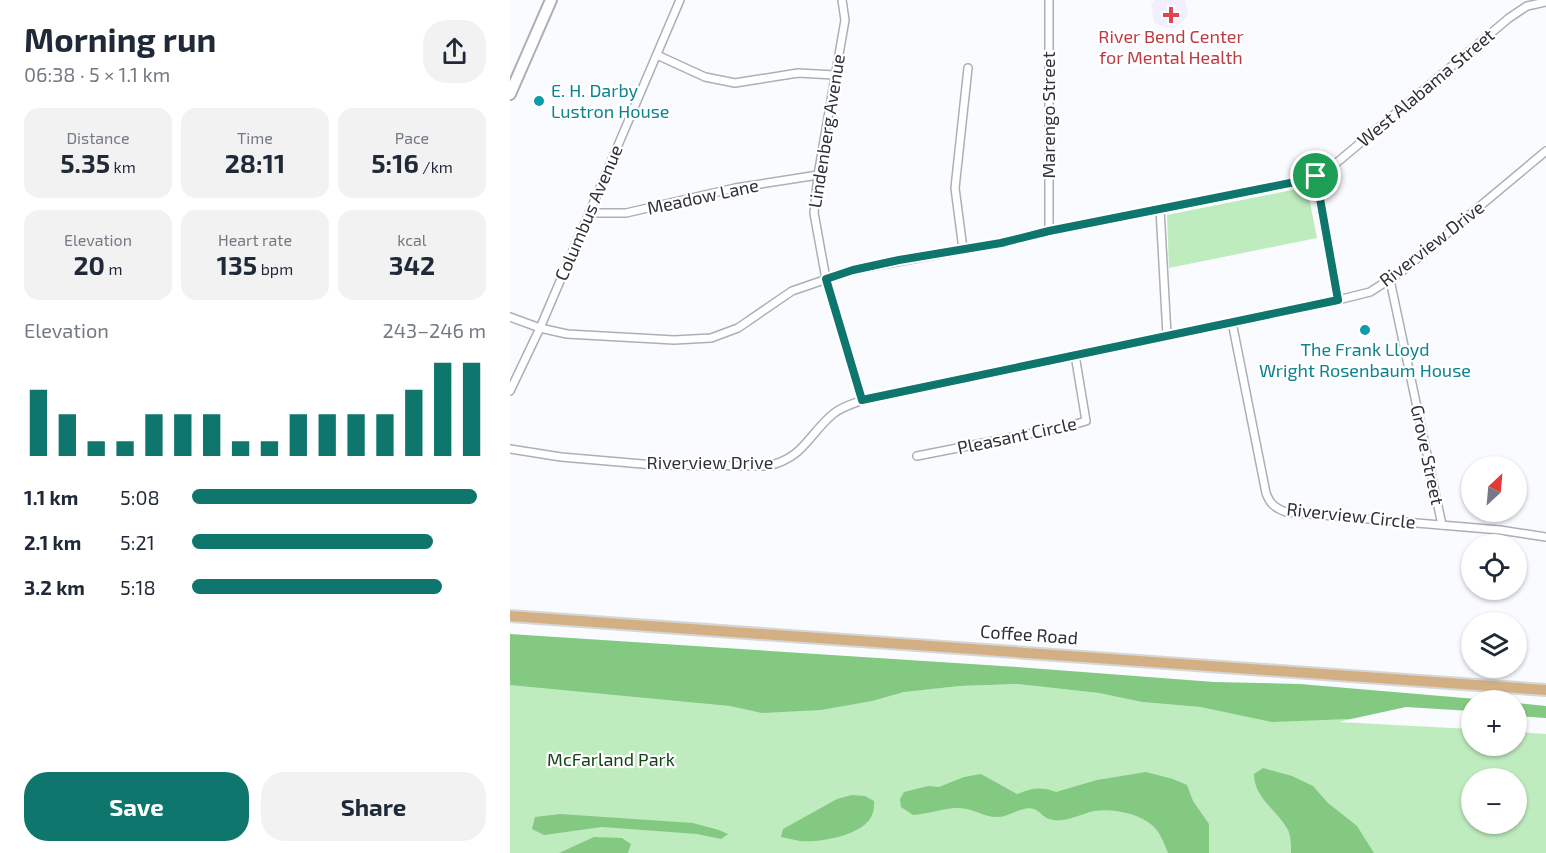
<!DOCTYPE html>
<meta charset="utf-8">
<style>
:root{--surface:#fff;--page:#f2f2f3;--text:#1f2937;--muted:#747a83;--accent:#0f766e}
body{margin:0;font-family:"Exo 2",sans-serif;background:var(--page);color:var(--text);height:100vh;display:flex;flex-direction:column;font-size:22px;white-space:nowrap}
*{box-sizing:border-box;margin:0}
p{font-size:20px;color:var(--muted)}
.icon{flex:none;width:33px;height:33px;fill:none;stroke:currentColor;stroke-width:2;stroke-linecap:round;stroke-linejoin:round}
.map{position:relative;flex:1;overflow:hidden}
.sheet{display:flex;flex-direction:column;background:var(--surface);width:510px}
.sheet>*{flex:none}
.needle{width:39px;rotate:26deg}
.fabs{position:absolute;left:951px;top:456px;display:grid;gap:12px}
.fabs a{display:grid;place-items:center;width:66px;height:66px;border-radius:50%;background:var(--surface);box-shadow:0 2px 4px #0004;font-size:30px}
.pin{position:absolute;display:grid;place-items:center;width:51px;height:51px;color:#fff;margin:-26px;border:3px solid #fff;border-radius:50%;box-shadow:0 2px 6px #0007}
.round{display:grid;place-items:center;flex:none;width:63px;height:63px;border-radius:24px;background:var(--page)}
.headline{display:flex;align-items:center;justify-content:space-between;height:102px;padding:0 24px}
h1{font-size:33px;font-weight:700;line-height:45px}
.figures{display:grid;grid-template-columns:repeat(3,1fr);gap:9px;height:102px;padding:6px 24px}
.figures div{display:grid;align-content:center;border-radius:15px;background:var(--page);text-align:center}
.figures b{font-size:26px;font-weight:700}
.figures small{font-size:16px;font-weight:400}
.figures p{font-size:16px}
.chart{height:168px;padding:12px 24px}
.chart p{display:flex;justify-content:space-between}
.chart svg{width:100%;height:108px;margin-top:6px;stroke:var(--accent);stroke-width:6}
.primary-button{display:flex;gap:12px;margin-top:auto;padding:12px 24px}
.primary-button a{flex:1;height:69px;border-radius:24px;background:var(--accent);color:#fff;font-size:24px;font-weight:700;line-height:69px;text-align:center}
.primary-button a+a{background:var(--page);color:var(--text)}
ul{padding:0 24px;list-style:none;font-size:20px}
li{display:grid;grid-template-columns:96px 72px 1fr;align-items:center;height:45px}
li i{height:15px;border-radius:8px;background:var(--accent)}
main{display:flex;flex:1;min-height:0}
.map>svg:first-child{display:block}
.medical{fill:#f1effc}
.green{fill:#bfecbe;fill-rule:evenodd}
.forest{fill:#83c982}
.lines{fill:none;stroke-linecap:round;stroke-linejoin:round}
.street-casing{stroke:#abafb8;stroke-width:10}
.secondary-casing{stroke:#abafb8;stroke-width:14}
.primary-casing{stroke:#d5d6d6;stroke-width:14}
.street{stroke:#fff;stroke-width:7}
.secondary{stroke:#fff;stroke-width:10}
.primary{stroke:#d3b083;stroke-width:10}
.route-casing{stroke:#fff;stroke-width:12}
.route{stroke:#0f766e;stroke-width:8}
.health-dot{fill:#e0444e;stroke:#fff;stroke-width:2}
.culture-dot{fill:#0f9aa8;stroke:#fff;stroke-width:2}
.labels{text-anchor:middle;stroke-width:4.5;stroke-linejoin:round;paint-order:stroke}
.health-label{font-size:18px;fill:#be3a42;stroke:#fff}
.street-label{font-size:18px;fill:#2e3033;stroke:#fff}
.culture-label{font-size:18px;fill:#0d838f;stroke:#fff;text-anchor:start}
.park-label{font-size:18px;fill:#144416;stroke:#fff}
</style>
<main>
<section class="sheet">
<div class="headline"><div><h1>Morning run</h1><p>06:38 · 5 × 1.1 km</p></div><a class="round"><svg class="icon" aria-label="share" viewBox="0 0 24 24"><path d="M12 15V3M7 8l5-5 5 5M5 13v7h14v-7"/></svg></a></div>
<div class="figures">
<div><p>Distance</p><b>5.35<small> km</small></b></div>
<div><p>Time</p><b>28:11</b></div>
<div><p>Pace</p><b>5:16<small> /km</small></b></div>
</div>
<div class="figures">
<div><p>Elevation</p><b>20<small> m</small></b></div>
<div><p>Heart rate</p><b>135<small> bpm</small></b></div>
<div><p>kcal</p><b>342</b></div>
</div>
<div class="chart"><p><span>Elevation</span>243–246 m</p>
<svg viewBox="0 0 160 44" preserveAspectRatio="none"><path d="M5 44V17M15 44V27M25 44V38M35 44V38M45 44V27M55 44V27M65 44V27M75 44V38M85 44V38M95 44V27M105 44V27M115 44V27M125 44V27M135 44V17M145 44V6M155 44V6"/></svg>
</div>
<ul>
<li><b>1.1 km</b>5:08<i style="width:97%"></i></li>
<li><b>2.1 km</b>5:21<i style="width:82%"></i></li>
<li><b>3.2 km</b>5:18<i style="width:85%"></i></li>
</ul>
<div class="primary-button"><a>Save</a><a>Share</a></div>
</section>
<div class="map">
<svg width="1036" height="853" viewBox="0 0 1036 853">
<rect width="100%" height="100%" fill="#f9fbfe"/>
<!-- medical -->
<polygon class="medical" points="645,0 675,0 678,16 663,29 644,23 641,4"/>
<!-- green -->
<g class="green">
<polygon points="797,187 807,238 659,268 657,215"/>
<path d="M0 659 410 690 450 686 507 684 590 693 632 702 690 707 725 714 804 720 841 719 829 722 961 729 962 746H1006L1007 732 1036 734V853H0ZM962 778H1006V824H962Z"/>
</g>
<!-- forest -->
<g class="forest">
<polygon points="0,634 507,667 704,682 790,684 978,700 962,700 961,711 896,707 841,719 762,722 690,707 632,702 589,693 507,684 450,686 394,692 362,701 311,710 252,713 220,706 0,685"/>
<polygon points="1007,703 1036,706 1036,718 1007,716"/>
<path d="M753 768 782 776 803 786 818 803 847 826 864 853H781C781 846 781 836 778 830 767 810 744 798 744 774Z"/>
<path d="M636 772 663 779 677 785 683 801 699 824V853H658C654 843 650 832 642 825 629 813 601 808 584 811 571 814 553 824 539 819 534 818 530 811 524 809 513 805 501 816 489 817 475 818 463 808 449 808 438 807 417 814 403 815L391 807 390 799 394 792 418 786 429 787 454 777 471 774 507 794C522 788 531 786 546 792L587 780Z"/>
<path d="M342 795 355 796 364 801C364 805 364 811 362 815 355 835 309 843 290 841 284 840 277 838 271 837L273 829 327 799Z"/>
<polygon points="50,814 183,823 209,830 218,834 211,839 187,834 92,827 34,835 22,829 25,817"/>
<polygon points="84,837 112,838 121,844 118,853 49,853"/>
</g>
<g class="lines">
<!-- street casing -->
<g class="street-casing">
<g id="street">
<polyline points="332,0 335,20 308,175 304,213 316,279 353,400"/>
<polyline points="147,55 195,77 225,83 288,73 325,75"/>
<polyline points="805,176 828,300"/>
<polyline points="650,209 657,335"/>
<polyline points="79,213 116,213 225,188 308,175"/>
<polyline points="539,231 539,0"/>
<polyline points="453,249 445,188 458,68"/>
<polyline points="880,280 932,525"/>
<polyline points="0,317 30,328 57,334 164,340 201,338 228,328 282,291 343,270 491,243 539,231 795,180 814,172 824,165 999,18 1017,6 1036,2"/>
<path d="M722 322 756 493C760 504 765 508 776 512L990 530 1036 537"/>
<polyline points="0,391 30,328 170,0"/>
<path d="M0 449 51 457 144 465 257 466C293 459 298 435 323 414 331 407 342 404 353 400L828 300 860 292 891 272 1036 151"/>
<polyline points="407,456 559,426 576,421 565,355"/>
</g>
</g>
<!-- secondary casing -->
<g class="secondary-casing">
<polyline id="secondary" points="0,94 41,0"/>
</g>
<!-- primary casing -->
<g class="primary-casing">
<polyline id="primary" points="0,616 1036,690"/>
</g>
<!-- street -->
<use href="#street" class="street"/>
<!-- secondary -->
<use href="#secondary" class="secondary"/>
<!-- primary -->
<use href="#primary" class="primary"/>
</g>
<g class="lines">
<!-- route casing -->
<g class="route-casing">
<polygon id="route" points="806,176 828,300 352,400 316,279 343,270 389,260 491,243 539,231 795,180"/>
</g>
<!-- route -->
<use href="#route" class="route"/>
</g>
<!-- markers -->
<path class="health-dot" d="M658 6h6v6h6v6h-6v6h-6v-6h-6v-6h6z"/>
<g class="culture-dot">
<circle cx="29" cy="101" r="6"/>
<circle cx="855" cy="330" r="6"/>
</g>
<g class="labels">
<!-- health labels -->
<g class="health-label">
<text x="661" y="43">River Bend Center<tspan x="661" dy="21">for Mental Health</tspan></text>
</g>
<!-- street labels -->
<g class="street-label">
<text transform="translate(916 88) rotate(-40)" y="6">West Alabama Street</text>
<text transform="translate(539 115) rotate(-90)" y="6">Marengo Street</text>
<text transform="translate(317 131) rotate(-81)" y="6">Lindenberg Avenue</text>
<text transform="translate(193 197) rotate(-12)" y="6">Meadow Lane</text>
<text transform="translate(79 213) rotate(-67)" y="6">Columbus Avenue</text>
<text transform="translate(922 244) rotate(-38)" y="6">Riverview Drive</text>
<text transform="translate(507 436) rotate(-12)" y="6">Pleasant Circle</text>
<text transform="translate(917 455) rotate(78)" y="6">Grove Street</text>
<text x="200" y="469">Riverview Drive</text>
<text transform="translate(841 516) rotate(6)" y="6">Riverview Circle</text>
<text transform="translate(519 635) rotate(4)" y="6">Coffee Road</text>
</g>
<!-- culture labels -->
<g class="culture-label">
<text x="41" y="97">E. H. Darby<tspan x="41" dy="21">Lustron House</tspan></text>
<text x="855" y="356" text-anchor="middle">The Frank Lloyd<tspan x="855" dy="21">Wright Rosenbaum House</tspan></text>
</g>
<!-- park labels -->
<g class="park-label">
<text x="101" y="766">McFarland Park</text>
</g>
</g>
</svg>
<div class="fabs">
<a><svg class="needle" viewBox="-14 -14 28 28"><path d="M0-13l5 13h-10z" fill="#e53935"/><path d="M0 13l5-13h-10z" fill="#747a83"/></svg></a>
<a><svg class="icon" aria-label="locate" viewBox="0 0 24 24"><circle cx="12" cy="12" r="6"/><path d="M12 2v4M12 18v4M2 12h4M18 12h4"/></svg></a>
<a><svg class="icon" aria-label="layers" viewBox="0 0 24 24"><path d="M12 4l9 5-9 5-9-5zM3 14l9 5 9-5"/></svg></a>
<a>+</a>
<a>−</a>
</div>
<div class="pin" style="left:806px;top:176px;background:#1e9e55"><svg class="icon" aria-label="arrive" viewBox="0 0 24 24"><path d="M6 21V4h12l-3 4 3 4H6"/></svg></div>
</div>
</main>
